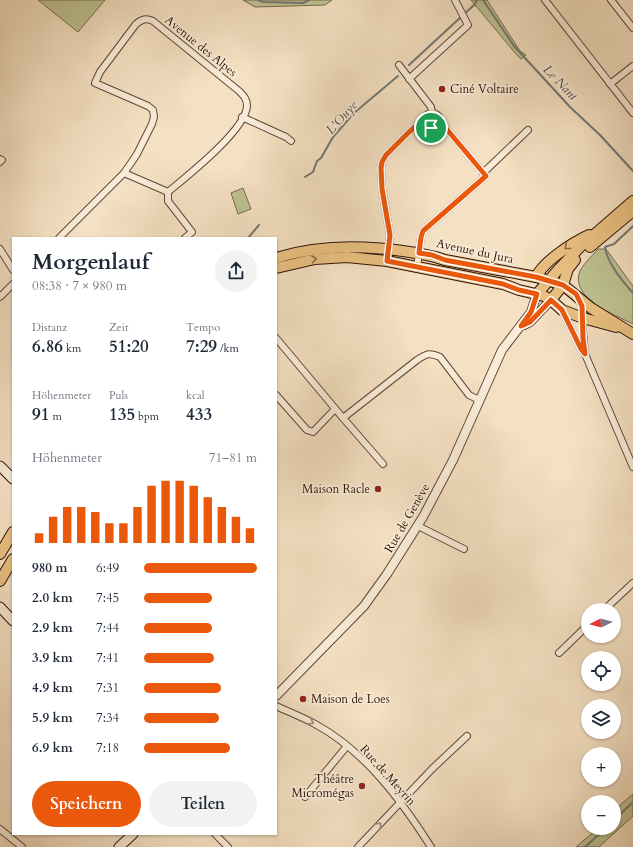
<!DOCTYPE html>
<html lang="de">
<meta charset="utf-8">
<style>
:root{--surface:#fff;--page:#f2f2f3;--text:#1f2937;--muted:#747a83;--accent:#ea580c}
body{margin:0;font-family:Cardo,serif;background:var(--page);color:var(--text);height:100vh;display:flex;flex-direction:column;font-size:15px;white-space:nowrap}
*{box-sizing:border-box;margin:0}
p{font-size:13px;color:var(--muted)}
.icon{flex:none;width:22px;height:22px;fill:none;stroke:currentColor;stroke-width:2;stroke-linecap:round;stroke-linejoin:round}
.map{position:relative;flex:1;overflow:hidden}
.drawer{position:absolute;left:12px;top:237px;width:265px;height:598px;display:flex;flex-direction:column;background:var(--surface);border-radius:0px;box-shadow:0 1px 3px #0004}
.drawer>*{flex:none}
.needle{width:26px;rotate:264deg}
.fabs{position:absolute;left:581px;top:603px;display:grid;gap:8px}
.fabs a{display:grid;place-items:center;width:40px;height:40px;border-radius:50%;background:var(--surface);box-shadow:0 1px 3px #0004;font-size:20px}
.pin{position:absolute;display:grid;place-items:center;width:34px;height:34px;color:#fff;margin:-17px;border:2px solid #fff;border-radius:50%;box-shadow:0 1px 4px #0007}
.round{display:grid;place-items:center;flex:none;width:42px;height:42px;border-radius:21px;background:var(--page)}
.summary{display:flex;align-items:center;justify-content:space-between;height:68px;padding:0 20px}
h1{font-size:22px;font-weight:800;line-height:30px}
.figures{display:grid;grid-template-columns:repeat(3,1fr);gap:6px;height:68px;padding:4px 20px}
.figures div{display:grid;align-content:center}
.figures b{font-size:17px;font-weight:800}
.figures small{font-size:11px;font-weight:400}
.figures p{font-size:11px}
.chart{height:112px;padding:8px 20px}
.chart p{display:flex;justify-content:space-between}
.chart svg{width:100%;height:72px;margin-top:4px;stroke:var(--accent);stroke-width:6}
.action{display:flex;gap:8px;margin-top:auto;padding:8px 20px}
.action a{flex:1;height:46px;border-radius:24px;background:var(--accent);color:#fff;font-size:16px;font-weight:800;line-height:46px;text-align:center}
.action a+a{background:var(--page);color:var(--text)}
ul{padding:0 20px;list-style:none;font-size:13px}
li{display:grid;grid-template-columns:64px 48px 1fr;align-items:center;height:30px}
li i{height:10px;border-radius:5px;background:var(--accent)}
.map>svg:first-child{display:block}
.green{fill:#bec292;stroke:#766b4e}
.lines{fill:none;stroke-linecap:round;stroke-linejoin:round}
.stream{stroke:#727875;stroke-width:2}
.minor-casing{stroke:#604738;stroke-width:8}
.tertiary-casing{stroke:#604738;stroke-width:10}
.secondary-casing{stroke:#2f140a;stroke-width:11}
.primary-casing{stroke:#2f140a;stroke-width:12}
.minor{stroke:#f8ebd7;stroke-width:6}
.tertiary{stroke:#f8ebd7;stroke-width:8}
.secondary{stroke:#f8ebd7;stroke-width:9}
.primary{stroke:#eac081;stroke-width:10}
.oneway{stroke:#8c6a46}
.oneway2{stroke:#9e8a7b}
.route-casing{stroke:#fff;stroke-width:8}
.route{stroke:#ea580c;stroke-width:5}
.poi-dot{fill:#8f2418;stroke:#f8ebd7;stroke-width:1.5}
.labels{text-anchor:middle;stroke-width:3.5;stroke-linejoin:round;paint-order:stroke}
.street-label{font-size:12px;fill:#2f140a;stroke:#f8ebd7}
.poi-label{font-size:12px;fill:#2f140a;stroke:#f8ebd7;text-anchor:start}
.water-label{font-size:13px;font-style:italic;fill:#564e49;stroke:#f8ebd7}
</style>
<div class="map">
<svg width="633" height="847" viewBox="0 0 633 847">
<rect width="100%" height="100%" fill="#f4e0c2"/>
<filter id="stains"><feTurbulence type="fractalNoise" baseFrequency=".005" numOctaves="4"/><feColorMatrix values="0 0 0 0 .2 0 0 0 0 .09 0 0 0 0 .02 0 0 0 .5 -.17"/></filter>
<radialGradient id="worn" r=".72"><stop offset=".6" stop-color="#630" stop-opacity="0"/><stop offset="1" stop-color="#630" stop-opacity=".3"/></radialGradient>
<!-- green -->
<g class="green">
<polygon points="38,0 105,0 78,32"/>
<polygon points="243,0 332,0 325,5 255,7"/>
<polygon points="471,0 487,0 520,51 526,55 521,59 516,54"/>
<polygon points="243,188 251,209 238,214 231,193"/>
<path d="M598 249H606L633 286V324C615 315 569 298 580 271 584 263 592 256 598 249Z"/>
<polygon points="633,794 633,816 599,847 576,847 598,828 614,828 614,812 619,806"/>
</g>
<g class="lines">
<!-- stream -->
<g class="stream">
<polyline points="258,0 263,2 303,3 309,0"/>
<polyline points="483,0 514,46 570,107 600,135 633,171"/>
<polyline points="409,65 475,4 477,0"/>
<polyline points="305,177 313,172 317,161 321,158 333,137 354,113 398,76"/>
<path d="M633 226 614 244 605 247C607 262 623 282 633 293"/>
<polyline points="248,238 259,225"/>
<polyline points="614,820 633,802"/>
<polyline points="585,847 606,828"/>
</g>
<!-- minor casing -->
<g class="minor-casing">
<g id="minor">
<polyline points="545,0 633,113"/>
<polyline points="611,0 633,28"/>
<polyline points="399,65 431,107 432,113"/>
<polyline points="409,79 468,25 455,0"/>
<polyline points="610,84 633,66"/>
<circle cx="432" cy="121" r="8"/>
<polyline points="242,117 286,137 291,141"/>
<polyline points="0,159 2,160 0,162"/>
<polyline points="483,173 528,130"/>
<polyline points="168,192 168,201 192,232 185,238"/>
<path d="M59 238 124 173 131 163 137 154 152 124 154 117 153 110 148 106 95 83 100 72 136 24C142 19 146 18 153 21L239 91C244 96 247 99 247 106 246 130 186 177 168 192L124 173"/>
<polyline points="0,249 13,270"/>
<polyline points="387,261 390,235 382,189 381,168 382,162 386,155 409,132 416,126 424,123"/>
<polyline points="417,267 421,237 423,231 486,176 439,120"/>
<polyline points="0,297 13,284"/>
<polyline points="562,310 581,349 585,354 583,332 583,309 579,300"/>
<polyline points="276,338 343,418 383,464"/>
<polyline points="585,354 633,467"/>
<polyline points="276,395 307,430 313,432 335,409"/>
<path d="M343 418 417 360C426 354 429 352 440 357L469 395 479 400"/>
<polyline points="418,526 464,549"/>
<polyline points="604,610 633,583"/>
<polyline points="559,653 588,625"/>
<path d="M276 706C289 712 302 717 315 724 365 751 401 800 431 847"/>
<polyline points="305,797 347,746"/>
<polyline points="0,829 22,847"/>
<polyline points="215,834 228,847"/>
<polyline points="358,847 432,769 467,736"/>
</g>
</g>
<!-- tertiary casing -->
<g class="tertiary-casing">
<g id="tertiary">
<polyline points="524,325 530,322 551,300"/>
<polyline points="276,696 364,606 387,574 423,517 453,460 502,350 531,312 537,294"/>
</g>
</g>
<!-- secondary casing -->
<g class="secondary-casing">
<g id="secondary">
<polyline points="0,466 13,479"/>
<polyline points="0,607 13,621"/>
<polyline points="119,847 133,834"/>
</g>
</g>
<!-- primary casing -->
<g class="primary-casing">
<g id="primary">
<polyline points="590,247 633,211"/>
<path d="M276 258C318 245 360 245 403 251 417 253 431 255 445 260L536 277 563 285 591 308 633 334"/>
<polyline points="276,268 315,259 347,257 387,261 503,284 519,290 544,296 551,300 562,310 583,318 616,327"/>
<path d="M536 277C544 261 572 243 589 235"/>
<polyline points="537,294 557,271 580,247 633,201"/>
<polyline points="551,300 563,285 568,269 575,260"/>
<polyline points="0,554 13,532"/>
<polyline points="0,581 13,559"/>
</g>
</g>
<!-- minor -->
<use href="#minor" class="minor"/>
<!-- tertiary -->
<use href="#tertiary" class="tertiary"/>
<!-- secondary -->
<use href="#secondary" class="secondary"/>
<!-- primary -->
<use href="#primary" class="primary"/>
</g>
<!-- one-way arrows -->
<defs><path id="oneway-chevron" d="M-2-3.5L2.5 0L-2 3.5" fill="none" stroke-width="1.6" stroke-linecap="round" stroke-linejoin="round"/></defs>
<g class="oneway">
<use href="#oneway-chevron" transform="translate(567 247) rotate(141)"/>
<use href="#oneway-chevron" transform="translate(314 259) rotate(-8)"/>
</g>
<g class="oneway2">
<use href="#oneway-chevron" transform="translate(311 722) rotate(28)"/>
<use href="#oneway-chevron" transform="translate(379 825) rotate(-47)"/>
</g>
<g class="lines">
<!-- route casing -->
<g class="route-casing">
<polygon id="route" points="439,120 486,176 423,231 421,237 419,253 432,255 445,260 536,277 563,285 576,294 582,306 583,338 585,354 581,349 562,310 551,300 530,322 521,326 531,312 537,294 519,290 503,284 387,261 390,235 382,189 381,168 382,162 386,155 409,132 416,126 424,123 428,128 435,128 438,125"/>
</g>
<!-- route -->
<use href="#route" class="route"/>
</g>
<!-- markers -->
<g class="poi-dot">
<circle cx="442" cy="89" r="4"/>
<circle cx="378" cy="489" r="4"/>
<circle cx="303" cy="699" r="4"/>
<circle cx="362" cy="786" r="4"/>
</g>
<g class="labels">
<!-- street labels -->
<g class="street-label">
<text transform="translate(201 46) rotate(39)" y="4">Avenue des Alpes</text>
<text transform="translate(475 251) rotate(12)" y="4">Avenue du Jura</text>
<text transform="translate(407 518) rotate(-60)" y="4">Rue de Genève</text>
<text transform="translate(388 775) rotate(48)" y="4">Rue de Meyrin</text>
</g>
<!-- poi labels -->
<g class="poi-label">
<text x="450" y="93">Ciné Voltaire</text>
<text x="370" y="493" text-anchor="end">Maison Racle</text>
<text x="311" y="703">Maison de Loes</text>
<text x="354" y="783" text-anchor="end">Théâtre<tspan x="354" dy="14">Micromégas</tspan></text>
</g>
<!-- water labels -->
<g class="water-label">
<text transform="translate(561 82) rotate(46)" y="5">Le Nant</text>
<text transform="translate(341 117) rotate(-48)" y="5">L'Ouye</text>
</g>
</g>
<rect width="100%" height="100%" filter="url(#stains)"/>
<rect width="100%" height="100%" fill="url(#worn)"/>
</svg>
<div class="fabs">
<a><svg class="needle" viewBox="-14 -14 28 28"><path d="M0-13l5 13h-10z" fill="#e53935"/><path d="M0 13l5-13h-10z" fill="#747a83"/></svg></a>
<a><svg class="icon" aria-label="locate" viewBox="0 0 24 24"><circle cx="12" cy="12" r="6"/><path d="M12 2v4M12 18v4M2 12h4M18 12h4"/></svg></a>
<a><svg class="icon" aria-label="layers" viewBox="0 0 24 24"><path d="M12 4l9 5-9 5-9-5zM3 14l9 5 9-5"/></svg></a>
<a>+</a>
<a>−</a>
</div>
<div class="pin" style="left:431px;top:128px;background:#1e9e55"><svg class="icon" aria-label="arrive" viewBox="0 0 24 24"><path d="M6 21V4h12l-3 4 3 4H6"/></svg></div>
<section class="drawer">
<div class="summary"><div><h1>Morgenlauf</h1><p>08:38 · 7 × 980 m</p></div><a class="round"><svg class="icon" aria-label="share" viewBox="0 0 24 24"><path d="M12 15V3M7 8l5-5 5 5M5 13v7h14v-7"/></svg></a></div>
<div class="figures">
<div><p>Distanz</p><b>6.86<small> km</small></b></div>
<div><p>Zeit</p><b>51:20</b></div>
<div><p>Tempo</p><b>7:29<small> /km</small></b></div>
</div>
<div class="figures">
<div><p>Höhenmeter</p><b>91<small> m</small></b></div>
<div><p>Puls</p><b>135<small> bpm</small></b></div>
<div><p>kcal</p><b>433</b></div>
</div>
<div class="chart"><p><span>Höhenmeter</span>71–81 m</p>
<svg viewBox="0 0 160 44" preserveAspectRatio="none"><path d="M5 44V38M15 44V28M25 44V22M35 44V22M45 44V25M55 44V32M65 44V32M75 44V22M85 44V9M95 44V6M105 44V6M115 44V9M125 44V16M135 44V22M145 44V28M155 44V35"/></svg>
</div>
<ul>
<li><b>980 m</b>6:49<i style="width:100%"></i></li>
<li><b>2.0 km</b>7:45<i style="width:60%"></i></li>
<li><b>2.9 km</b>7:44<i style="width:60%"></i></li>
<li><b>3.9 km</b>7:41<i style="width:62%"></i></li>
<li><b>4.9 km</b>7:31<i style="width:68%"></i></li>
<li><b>5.9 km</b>7:34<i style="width:66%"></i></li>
<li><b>6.9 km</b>7:18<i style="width:76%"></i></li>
</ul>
<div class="action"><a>Speichern</a><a>Teilen</a></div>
</section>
</div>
